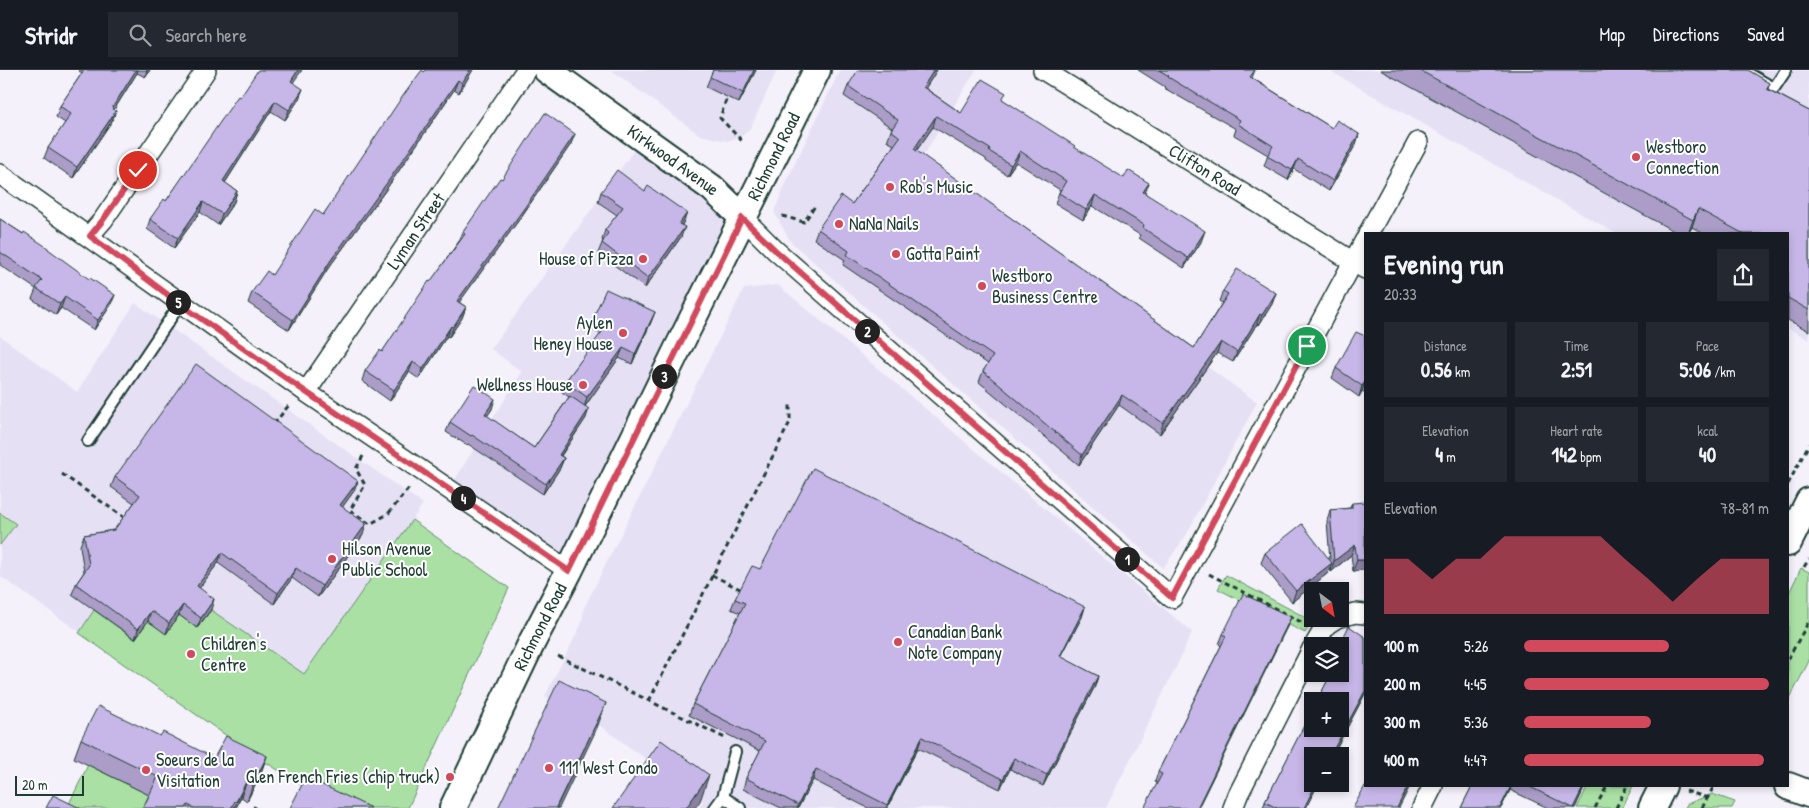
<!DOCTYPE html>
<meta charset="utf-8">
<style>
:root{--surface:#171b24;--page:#242831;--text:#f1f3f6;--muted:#9ea1a6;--line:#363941;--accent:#d1495b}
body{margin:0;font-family:"Patrick Hand",sans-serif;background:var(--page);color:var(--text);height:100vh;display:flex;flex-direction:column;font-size:19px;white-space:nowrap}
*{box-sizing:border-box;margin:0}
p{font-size:16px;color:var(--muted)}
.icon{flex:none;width:28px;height:28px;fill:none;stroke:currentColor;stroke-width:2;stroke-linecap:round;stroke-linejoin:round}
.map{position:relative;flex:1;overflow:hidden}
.sheet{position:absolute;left:1364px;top:162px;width:425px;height:555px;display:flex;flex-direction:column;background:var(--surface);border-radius:0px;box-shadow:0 2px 8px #0003}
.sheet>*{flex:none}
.needle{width:32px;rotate:148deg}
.buttons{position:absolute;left:1304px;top:512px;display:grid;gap:10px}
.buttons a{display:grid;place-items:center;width:45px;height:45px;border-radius:0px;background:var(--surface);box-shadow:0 2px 8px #0003;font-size:25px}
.scale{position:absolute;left:15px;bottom:12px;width:69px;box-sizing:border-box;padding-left:5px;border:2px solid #1f3d34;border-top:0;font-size:14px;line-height:18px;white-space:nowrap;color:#1f3d34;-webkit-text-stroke:4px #fff;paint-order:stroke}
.pin{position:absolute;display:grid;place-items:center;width:42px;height:42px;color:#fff;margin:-21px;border:2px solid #fff;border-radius:50%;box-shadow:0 1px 5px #0007}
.km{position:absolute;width:25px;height:25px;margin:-12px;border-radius:50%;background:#222;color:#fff;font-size:14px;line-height:25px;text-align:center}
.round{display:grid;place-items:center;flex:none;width:52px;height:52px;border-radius:0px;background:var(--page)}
.headline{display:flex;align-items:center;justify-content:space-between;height:85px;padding:0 20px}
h1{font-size:28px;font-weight:800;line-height:38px}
.figures{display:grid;grid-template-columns:repeat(3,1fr);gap:8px;height:85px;padding:5px 20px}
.figures div{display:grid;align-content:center;border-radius:0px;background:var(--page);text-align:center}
.figures b{font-size:21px;font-weight:800}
.figures small{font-size:14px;font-weight:400}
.figures p{font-size:14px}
.chart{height:140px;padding:10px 20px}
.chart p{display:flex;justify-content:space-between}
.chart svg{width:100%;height:90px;margin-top:5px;fill:var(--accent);opacity:.7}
ul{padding:0 20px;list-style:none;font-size:16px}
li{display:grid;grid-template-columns:80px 60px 1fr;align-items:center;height:38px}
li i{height:12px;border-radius:6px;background:var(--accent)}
header{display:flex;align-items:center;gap:30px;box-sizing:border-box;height:70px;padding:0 25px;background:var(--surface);border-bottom:1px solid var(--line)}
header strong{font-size:24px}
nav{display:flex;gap:28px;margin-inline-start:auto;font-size:18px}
.search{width:350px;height:45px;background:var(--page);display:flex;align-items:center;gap:12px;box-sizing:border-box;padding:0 18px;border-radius:0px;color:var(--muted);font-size:19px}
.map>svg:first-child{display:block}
.built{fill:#e6e0f5}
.green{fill:#aae0a4;stroke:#648e6c}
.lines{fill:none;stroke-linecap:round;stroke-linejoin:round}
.lane-casing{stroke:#1f3d34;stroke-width:14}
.street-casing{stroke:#1f3d34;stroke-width:22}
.secondary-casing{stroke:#1f3d34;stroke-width:30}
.path{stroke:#1f3d34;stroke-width:3;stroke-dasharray:5 4;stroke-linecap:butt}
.lane{stroke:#fff;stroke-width:10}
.street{stroke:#fff;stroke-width:19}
.secondary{stroke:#fff;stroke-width:26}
.wall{fill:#ab9dc8;stroke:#1f3d34}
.shaded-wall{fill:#8b80a2;stroke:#1f3d34}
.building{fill:#c7b7e8;stroke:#1f3d34}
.route-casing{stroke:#fff;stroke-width:10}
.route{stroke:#d1495b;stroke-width:6}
.poi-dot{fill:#d1495b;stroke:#fff;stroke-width:2}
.labels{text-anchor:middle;stroke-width:4;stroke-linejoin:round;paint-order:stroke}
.poi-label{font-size:18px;fill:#1f3d34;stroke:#fff;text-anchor:start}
.street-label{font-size:18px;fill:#1f3d34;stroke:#fff}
</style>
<header>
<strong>Stridr</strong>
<div class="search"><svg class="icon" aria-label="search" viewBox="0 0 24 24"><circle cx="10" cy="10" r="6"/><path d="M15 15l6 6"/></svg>Search here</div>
<nav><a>Map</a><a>Directions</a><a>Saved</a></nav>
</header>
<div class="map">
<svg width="1809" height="738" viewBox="0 0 1809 738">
<rect width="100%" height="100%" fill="#f4f1fa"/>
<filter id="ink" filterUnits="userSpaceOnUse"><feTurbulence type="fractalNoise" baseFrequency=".02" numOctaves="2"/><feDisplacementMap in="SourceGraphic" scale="10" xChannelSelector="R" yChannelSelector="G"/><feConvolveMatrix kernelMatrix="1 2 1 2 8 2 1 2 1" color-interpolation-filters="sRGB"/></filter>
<g filter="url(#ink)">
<!-- built -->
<g class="built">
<polygon points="611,0 777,0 751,57 741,67 726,71 700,65"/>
<polygon points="840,0 976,0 919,93 1257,332 1185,467 1163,498 791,172 774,142 789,106"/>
<polygon points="1328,0 1809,0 1809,270 1788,258 1788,164 1617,164"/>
<polygon points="642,69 742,147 569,501 449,419 522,302 491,279"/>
<polygon points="778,215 1192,562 1177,595 1106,738 699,738 703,731 602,657 545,626 582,553 584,538 744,219"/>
<polygon points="135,233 423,434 412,450 509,518 408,738 337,738 250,682 0,506 0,266 77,322"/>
</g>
<!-- green -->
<g class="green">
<polygon points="0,443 16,454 0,475"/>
<polygon points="412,450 509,518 408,738 337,738 250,682 79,563 94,540 134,569 148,551 166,563 179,545 197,558 211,540 304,604"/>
<polygon points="1801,498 1809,502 1809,591 1788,632 1788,525"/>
<polygon points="1226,505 1303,546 1312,552 1305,563 1218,519"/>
<polygon points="88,695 151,726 145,738 67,738"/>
<polygon points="1588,716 1633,716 1622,738 1577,738"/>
<polygon points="1712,724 1735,732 1732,738 1685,738 1687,734"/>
</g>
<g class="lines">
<!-- lane casing -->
<g class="lane-casing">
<g id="lane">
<polyline points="1742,0 1774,18 1786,0"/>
<polyline points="88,371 180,234"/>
<polyline points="723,727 740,738"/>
<polyline points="715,738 723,727 735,682"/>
</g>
</g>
<!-- street casing -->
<g class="street-casing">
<g id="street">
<path id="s1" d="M1043 0 1365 199"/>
<polyline points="0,104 306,322 569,501"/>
<polyline points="742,147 775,180 1172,528 1365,170"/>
<polyline points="1368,164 1418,72"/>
<polyline points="89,166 103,150 206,0"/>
<path id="s2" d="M306 322 526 0"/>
<polyline points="1340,547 1355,543 1365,544"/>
<polyline points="1314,576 1326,555 1335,549"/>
<polyline points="1233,738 1238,725 1312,579"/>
<polyline points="1422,738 1433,716"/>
</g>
</g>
<!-- secondary casing -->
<g class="secondary-casing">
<g id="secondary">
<path id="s3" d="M547 0 712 118 742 147"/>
<polyline points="1788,473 1809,431"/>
<polyline points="1788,716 1809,724"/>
<path id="s4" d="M453 738 532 572 569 501 678 278 817 0"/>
<polyline points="1652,738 1663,716"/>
</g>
</g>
<!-- path -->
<g class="path">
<polyline points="726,30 720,48 742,71"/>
<polyline points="782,146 804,152 815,136"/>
<polyline points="274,354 289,335"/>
<polyline points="363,386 356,399 365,415 350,440 370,454 388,444 410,417"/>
<polyline points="62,404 125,448"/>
<polyline points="1788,414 1809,374"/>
<polyline points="1804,497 1809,489"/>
<polyline points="1209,504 1303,553"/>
<polyline points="712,505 740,519"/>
<polyline points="558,586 727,669"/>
<polyline points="1788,589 1809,551"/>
<polyline points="649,631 790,352 790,335"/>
<polyline points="1686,721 1708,728"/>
<polyline points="254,738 255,736"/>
<polyline points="1595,738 1607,716"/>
<polyline points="1616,738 1627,716"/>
<polyline points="1702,738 1714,716"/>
</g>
<!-- lane -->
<use href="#lane" class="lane"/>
<!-- street -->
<use href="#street" class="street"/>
<!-- secondary -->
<use href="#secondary" class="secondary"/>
</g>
<!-- wall -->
<g class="wall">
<polygon points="79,0 150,0 145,7 137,3 114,40 116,41 112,51 73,108 44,88 48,78 65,53 56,47 60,36 82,3 79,1"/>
<polygon points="712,0 756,0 739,33 706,17 713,1"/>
<polygon points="937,0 925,18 961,43 1003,30 1074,78 1145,123 1201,172 1184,198 1139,168 1140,165 1092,136 1083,150 1055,133 1060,120 1016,92 1007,105 986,91 986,89 933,57 916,81 1194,278 1222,233 1219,231 1223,221 1276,223 1272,234 1259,255 1257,254 1233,292 1217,283 1160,364 1119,335 1079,395 979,312 983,301 988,294 843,195 845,190 814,169 818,159 852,134 894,75 887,71 892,58 844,26 848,16"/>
<polygon points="1138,0 1255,0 1252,8 1332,58 1359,64 1356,74 1329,121 1294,99 1288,110 1264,96 1268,85 1234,65 1236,59 1164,18 1165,17"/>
<polygon points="1380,0 1748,0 1770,13 1768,19 1809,41 1809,261 1788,250 1788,164 1704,164 1692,157 1688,164 1679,164"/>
<polygon points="472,1 459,23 454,20 385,121 327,200 289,260 248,233 252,222 272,205 323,145 424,2"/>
<polygon points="293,12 299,29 285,50 271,41 225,113 237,121 234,132 218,155 200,142 174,178 147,159 150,149 166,131 240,27"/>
<polygon points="571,74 521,147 459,232 466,237 462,248 449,267 447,266 419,309 409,302 390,331 362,311 365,301 382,282 459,171 463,162 502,109"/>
<polygon points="645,121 687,143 682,155 681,167 645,218 598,183 603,171 602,170 605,160 617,145 598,132 601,122"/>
<polygon points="0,149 48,180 111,235 94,260 61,238 56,245 32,229 36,219 0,195"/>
<polygon points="655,242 651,252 632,294 619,288 585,336 586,348 561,386 564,388 560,398 543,424 468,374 467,375 446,362 450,352 492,339 487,346 534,378 569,327 562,322 565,312 601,264 589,258 593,248"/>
<polygon points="1365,266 1365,323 1362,321 1359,327 1332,308 1336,298"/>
<polygon points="115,407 358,411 354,421 342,437 363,465 318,527 292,508 274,534 218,493 199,518 211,540 197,558 179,545 166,564 148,551 135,569 72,524 76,514 84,502 80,476 84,465 114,460 134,433 111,417"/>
<polygon points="1352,433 1365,500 1353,501 1351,485 1331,502 1330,498 1328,503 1292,532 1261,493 1265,483 1330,490 1327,451 1330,440 1350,438"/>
<polygon points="760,499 1085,537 1082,547 1061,587 1098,606 1095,616 1043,716 1010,699 1000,719 918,678 887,738 868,738 813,710 798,738 781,738 743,719 746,708 760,681 689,645 693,634 740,543 731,539 735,529"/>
<polygon points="1291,547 1287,557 1157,713 1155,712 1158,702 1221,576 1219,574 1223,564"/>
<polygon points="1365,567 1365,624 1332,686 1312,686 1312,714 1318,714 1306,738 1263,738 1265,732 1330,606 1326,604 1340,604"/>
<polygon points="160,666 214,688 267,686 260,705 247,731 241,727 236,738 143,738 149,725 74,688 81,669"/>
<polygon points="1472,716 1585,716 1575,738 1548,738 1510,720 1501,738 1461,738"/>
</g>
<!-- shaded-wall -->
<g class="shaded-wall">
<polygon points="136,0 138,0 137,3 108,49 112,38"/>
<polygon points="147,0 150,0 145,7"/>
<polygon points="298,0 302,0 287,21 291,11"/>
<polygon points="470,0 473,0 459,23 462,13"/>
<polygon points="754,0 756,0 739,33 743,23"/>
<polygon points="934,0 937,0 920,27 923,17"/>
<polygon points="458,10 454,20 385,121 327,200 289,260 293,250 331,190"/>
<polygon points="303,19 299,29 285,50 289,40"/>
<polygon points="275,31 271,41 219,122 223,111"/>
<polygon points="116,41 112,51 73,108 77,97"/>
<polygon points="936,46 933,57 910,90 914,79"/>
<polygon points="575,64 571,74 521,147 453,241 457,231"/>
<polygon points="1359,64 1356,74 1329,121 1333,111"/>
<polygon points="1020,81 1016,92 1007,105 1011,95"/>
<polygon points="1298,89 1294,99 1288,110 1292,100"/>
<polygon points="1149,113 1145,123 1139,132 1143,122"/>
<polygon points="237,121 234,132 218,155 222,144"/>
<polygon points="1095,125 1092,136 1083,150 1086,140"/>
<polygon points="203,132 200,142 174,178 178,168"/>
<polygon points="1698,139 1692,157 1688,164 1693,150"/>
<polygon points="687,143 683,153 676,163 679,154"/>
<polygon points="685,157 681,167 645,218 648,208"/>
<polygon points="1205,161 1201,172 1184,198 1188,188"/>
<polygon points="1276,223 1272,234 1259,255 1262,245"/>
<polygon points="115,225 111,235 94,260 98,250"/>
<polygon points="65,227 61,238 56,245 60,234"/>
<polygon points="466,237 462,248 449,267 453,257"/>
<polygon points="655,242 651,252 632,294 635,284"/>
<polygon points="1260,244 1257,254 1233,292 1237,282"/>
<polygon points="451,256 447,266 419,309 423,299"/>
<polygon points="1221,272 1217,283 1160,364 1163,353"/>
<polygon points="623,278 619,288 584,338 587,327"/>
<polygon points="413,292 409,302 390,331 394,320"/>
<polygon points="1365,312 1362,321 1359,327 1362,316"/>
<polygon points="1122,325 1119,335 1079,395 1082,385"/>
<polygon points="495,329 492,339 482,354 485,344"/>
<polygon points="589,339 586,348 555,394 559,385"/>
<polygon points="564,388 560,398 543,424 546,414"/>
<polygon points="358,411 354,421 336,446 340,435"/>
<polygon points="366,454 363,465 318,527 322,516"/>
<polygon points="1355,475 1351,485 1331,502 1334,491"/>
<polygon points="222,483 218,493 193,527 197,516"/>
<polygon points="1357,490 1365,490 1365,500 1353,501"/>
<polygon points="1332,493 1328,503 1292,532 1296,521"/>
<polygon points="296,498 292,508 274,534 278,523"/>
<polygon points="214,529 211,540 197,558 201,548"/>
<polygon points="183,535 179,545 166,564 169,553"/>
<polygon points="1085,537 1082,547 1056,596 1060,586"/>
<polygon points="151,541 148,551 135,569 138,559"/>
<polygon points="1291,547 1287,557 1198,738 1197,738"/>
<polygon points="1098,606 1095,616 1043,716 1047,705"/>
<polygon points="1365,621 1365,624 1332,686 1330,686"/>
<polygon points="606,633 597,658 559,738 556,738"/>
<polygon points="922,667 918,678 887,738 886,738"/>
<polygon points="267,686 260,705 247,731 254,712"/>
<polygon points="1014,688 1010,699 1000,719 1003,709"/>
<polygon points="816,699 813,710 798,738 797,738"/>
<polygon points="709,705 700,731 695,738 686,738"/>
<polygon points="248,708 241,727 236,738 234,738"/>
<polygon points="1316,714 1318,714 1306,738 1304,738"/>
<polygon points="1408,716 1410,716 1399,738 1397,738"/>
<polygon points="1511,716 1512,716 1501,738 1500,738"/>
<polygon points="1584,716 1585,716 1575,738 1573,738"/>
</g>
<!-- building -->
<g class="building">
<polygon points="84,0 136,0 112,38 116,41 77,97 48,78 71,44 60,36"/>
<polygon points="258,0 298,0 291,11 303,19 289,40 275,31 223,111 237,121 222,144 203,132 178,168 150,149 164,129 166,131 238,26 240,27"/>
<polygon points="422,0 424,2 426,0 470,0 462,13 458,10 389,110 331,190 293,250 252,222 267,201 272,205 315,139 323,145 400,30"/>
<polygon points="713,0 754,0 743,23 710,7"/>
<polygon points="858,0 934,0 923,17 961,43 982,9 1006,23 1002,29 1075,76 1074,77 1124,108 1128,100 1149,113 1143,122 1205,161 1188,188 1143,158 1144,155 1095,125 1086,140 1059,123 1066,111 1020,81 1011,95 989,81 990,79 936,46 914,79 1194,278 1228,224 1223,221 1237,199 1276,223 1262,245 1260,244 1237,282 1221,272 1163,353 1122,325 1082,385 983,301 993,286 847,185 849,181 818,159 841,126 852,134 900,67 891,60 898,50 848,16"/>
<polygon points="1159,0 1255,0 1250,7 1332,58 1337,50 1359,64 1333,111 1298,89 1292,100 1267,86 1273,76 1238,54 1240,50 1168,7 1169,6"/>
<polygon points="1419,0 1748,0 1770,13 1767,19 1809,41 1809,240 1788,228 1788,164 1744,164 1698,139 1693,150"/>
<polygon points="545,43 575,64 525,137 457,231 466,237 453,257 451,256 423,299 413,292 394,320 365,301 380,280 382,282 429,211 430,212 465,164 463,162 500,108 502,109"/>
<polygon points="617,100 645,121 648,116 687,143 679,154 685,157 648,208 602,173 608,163 605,160 623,137 601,122"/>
<polygon points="0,149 23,164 24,162 48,178 48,179 89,209 90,208 115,225 98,250 65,227 60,234 36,218 42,210 0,182"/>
<polygon points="606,219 655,242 635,284 623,278 587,327 565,312 607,255 593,248"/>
<polygon points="1356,262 1365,266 1365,312 1362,316 1336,298"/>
<polygon points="196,294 358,411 340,435 366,454 322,516 296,498 278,523 222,483 197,516 214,529 201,548 183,535 169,553 151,541 138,559 76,514 89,495 84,465 114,460 140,425 115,407"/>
<polygon points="474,315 495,329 485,344 534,378 570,326 589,339 559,385 564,388 546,414 472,365 471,366 450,352"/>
<polygon points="813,398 1085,537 1060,586 1098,606 1047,705 1014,688 1003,709 922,667 887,735 816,699 798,735 746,708 765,671 693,634 745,533 735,529 752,496 760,499"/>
<polygon points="1365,432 1365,490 1357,490 1355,475 1334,491 1330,440 1352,438 1352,433"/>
<polygon points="1302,454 1332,493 1296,521 1265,483"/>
<polygon points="1243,524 1291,547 1197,738 1144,738 1162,704 1158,702 1226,566 1223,564"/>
<polygon points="1349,556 1365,567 1365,621 1330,686 1312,686 1312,714 1316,714 1304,738 1277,738 1265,732 1312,640 1312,659 1340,659 1340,631 1317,631 1331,604 1340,604 1340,576 1339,576"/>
<polygon points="559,610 606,633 556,737 558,738 498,738"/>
<polygon points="98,636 160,666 163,662 214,688 226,666 267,686 254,712 248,708 236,732 235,731 231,738 194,738 188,735 186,738 143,738 158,707 81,669"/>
<polygon points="661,670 709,705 686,738 613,738"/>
<polygon points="306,707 371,738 290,738"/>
<polygon points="1365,716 1408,716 1397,738 1353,738"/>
<polygon points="1472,716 1511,716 1500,738 1461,738"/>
<polygon points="1528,716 1584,716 1573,738"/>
<polygon points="53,725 80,738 46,738"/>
</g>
</g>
<g class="lines" filter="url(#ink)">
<!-- route casing -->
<g class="route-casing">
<polyline id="route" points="138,100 103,150 90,166 180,234 300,318 569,501 742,148 775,180 1172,528 1307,276"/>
</g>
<!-- route -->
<use href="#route" class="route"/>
</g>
<!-- markers -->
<g class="poi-dot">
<circle cx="1636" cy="87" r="5"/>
<circle cx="890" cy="117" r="5"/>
<circle cx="839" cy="154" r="5"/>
<circle cx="896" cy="184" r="5"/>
<circle cx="643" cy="189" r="5"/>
<circle cx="982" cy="216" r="5"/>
<circle cx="623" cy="263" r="5"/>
<circle cx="583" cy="315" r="5"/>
<circle cx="332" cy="489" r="5"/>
<circle cx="898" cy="572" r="5"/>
<circle cx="191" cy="584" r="5"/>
<circle cx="549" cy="698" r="5"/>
<circle cx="146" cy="700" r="5"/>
<circle cx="450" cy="707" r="5"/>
</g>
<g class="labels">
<!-- poi labels -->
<g class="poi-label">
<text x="1646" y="83">Westboro<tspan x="1646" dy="21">Connection</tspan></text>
<text x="900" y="123">Rob's Music</text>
<text x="849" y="160">NaNa Nails</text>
<text x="906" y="190">Gotta Paint</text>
<text x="633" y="195" text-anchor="end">House of Pizza</text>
<text x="992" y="212">Westboro<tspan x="992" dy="21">Business Centre</tspan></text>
<text x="613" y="259" text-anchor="end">Aylen<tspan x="613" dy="21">Heney House</tspan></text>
<text x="573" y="321" text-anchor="end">Wellness House</text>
<text x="342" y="485">Hilson Avenue<tspan x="342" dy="21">Public School</tspan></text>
<text x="908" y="568">Canadian Bank<tspan x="908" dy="21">Note Company</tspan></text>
<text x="201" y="580">Children's<tspan x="201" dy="21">Centre</tspan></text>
<text x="156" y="696">Soeurs de la<tspan x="156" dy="21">Visitation</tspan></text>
<text x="559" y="704">111 West Condo</text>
<text x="440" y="713" text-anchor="end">Glen French Fries (chip truck)</text>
</g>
<!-- street labels -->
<g class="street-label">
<text dy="6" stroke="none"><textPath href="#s4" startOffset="726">Richmond Road</textPath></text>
<text dy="6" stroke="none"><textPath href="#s3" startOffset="155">Kirkwood Avenue</textPath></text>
<text dy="6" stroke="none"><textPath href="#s1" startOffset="190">Clifton Road</textPath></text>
<text dy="6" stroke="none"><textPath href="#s2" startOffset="195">Lyman Street</textPath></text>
<text dy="6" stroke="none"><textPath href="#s4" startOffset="201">Richmond Road</textPath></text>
</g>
</g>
</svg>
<div class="buttons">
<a><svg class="needle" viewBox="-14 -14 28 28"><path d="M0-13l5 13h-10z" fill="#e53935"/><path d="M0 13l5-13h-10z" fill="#9ea1a6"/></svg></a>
<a><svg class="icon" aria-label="layers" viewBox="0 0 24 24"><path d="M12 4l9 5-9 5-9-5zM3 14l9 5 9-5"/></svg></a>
<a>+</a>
<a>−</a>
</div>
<div class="scale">20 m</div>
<div class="pin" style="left:1307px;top:276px;background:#1e9e55"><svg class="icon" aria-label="arrive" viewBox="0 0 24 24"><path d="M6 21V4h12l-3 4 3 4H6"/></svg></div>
<div class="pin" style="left:138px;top:100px;background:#d93025"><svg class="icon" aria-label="check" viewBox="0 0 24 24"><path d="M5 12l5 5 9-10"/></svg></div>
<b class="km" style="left:1127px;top:489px">1</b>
<b class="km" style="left:867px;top:261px">2</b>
<b class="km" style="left:664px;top:306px">3</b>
<b class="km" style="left:463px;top:428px">4</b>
<b class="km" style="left:178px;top:232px">5</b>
<section class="sheet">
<div class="headline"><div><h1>Evening run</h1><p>20:33</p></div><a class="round"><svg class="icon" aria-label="share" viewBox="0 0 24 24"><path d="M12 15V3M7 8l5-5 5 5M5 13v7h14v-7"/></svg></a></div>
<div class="figures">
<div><p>Distance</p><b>0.56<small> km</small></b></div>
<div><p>Time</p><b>2:51</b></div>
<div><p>Pace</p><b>5:06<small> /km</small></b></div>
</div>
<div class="figures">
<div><p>Elevation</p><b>4<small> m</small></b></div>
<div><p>Heart rate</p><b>142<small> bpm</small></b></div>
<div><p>kcal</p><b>40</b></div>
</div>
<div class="chart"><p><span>Elevation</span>78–81 m</p>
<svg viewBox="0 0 160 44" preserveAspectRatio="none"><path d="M0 44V17L10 17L20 27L30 17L40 17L50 6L60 6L70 6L80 6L90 6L100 17L110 27L120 38L130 27L140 17L150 17L160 17V44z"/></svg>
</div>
<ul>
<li><b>100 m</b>5:26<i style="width:59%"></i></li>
<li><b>200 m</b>4:45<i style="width:100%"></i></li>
<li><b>300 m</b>5:36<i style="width:52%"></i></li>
<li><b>400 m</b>4:47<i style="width:98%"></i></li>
</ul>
</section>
</div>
